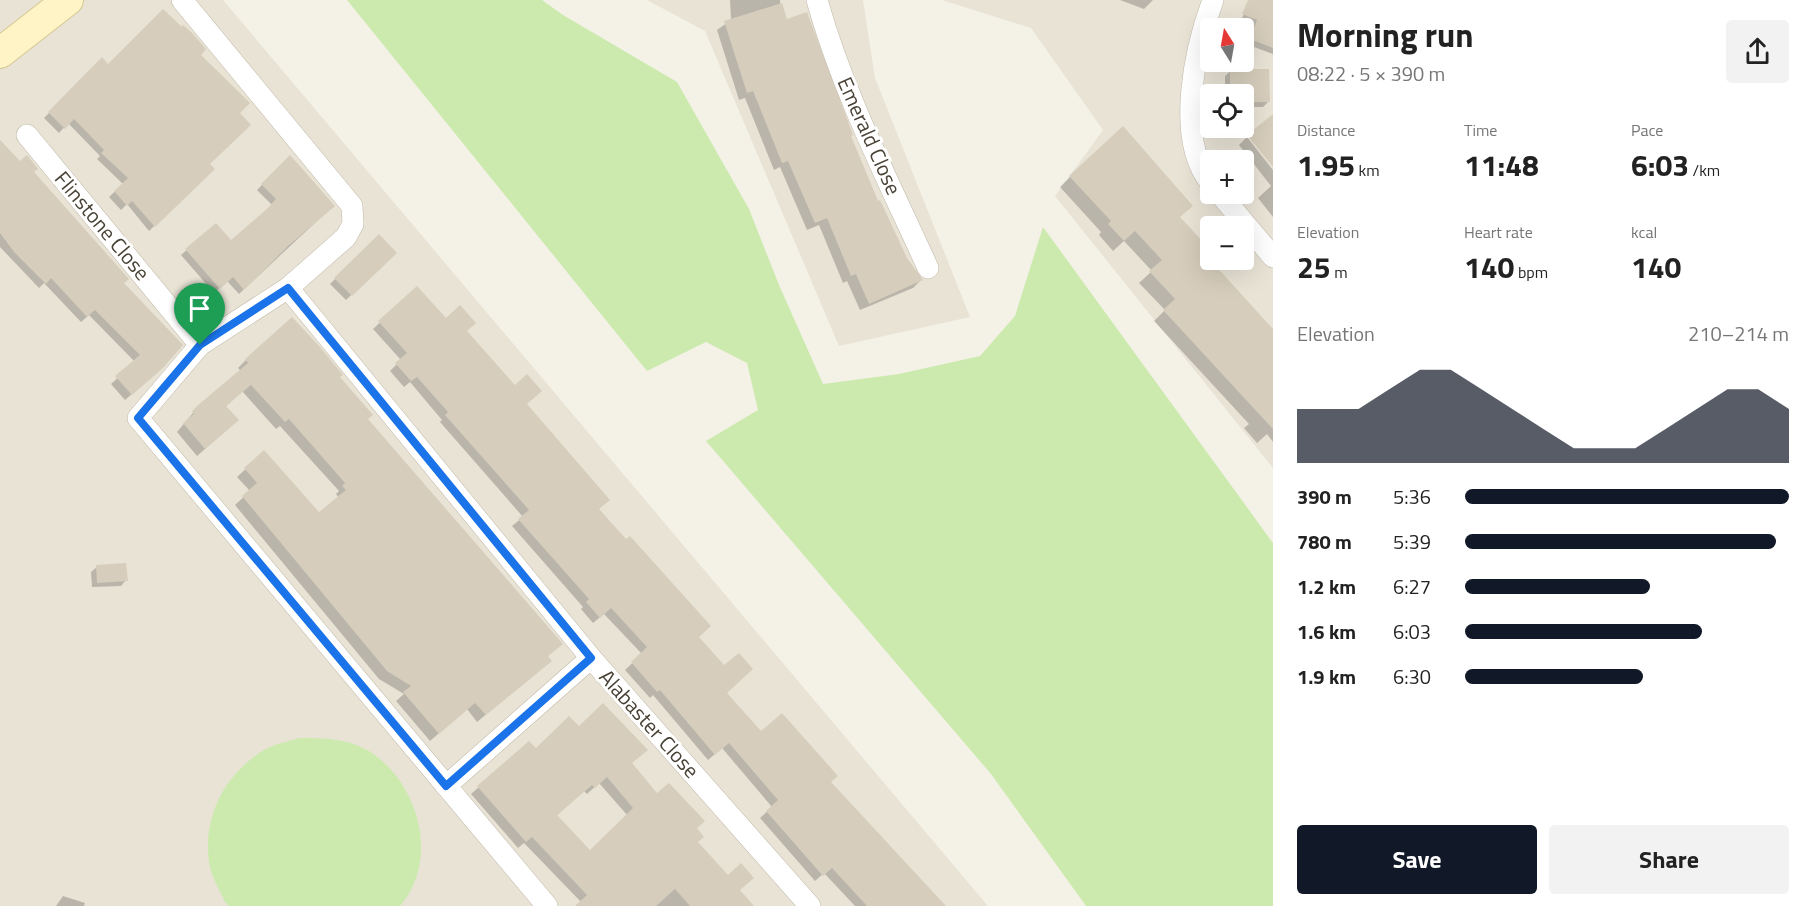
<!DOCTYPE html>
<meta charset="utf-8">
<style>
:root{--surface:#fff;--page:#f2f2f2;--text:#222;--muted:#767676;--accent:#111827}
body{margin:0;font-family:"Titillium Web",sans-serif;background:var(--page);color:var(--text);height:100vh;display:flex;flex-direction:column;font-size:22px;white-space:nowrap}
*{box-sizing:border-box;margin:0}
p{font-size:20px;color:var(--muted)}
.icon{flex:none;width:33px;height:33px;fill:none;stroke:currentColor;stroke-width:2;stroke-linecap:round;stroke-linejoin:round}
.map{position:relative;flex:1;overflow:hidden}
.details{display:flex;flex-direction:column;background:var(--surface);width:540px}
.details>*{flex:none}
.needle{width:39px;rotate:349deg}
.buttons{position:absolute;left:1200px;top:18px;display:grid;gap:12px}
.buttons a{display:grid;place-items:center;width:54px;height:54px;border-radius:6px;background:var(--surface);box-shadow:0 6px 24px #0002;font-size:30px}
.pin{position:absolute;display:grid;place-items:center;width:51px;height:51px;color:#fff;margin:-62px -26px;border-radius:50% 50% 50% 0;rotate:-45deg;box-shadow:0 0 6px #0007}
.pin .icon{rotate:45deg}
.round{display:grid;place-items:center;flex:none;width:63px;height:63px;border-radius:6px;background:var(--page)}
.head{display:flex;align-items:center;justify-content:space-between;height:102px;padding:0 24px}
h1{font-size:33px;font-weight:700;line-height:45px}
.figures{display:grid;grid-template-columns:repeat(3,1fr);gap:9px;height:102px;padding:6px 24px}
.figures div{display:grid;align-content:center}
.figures b{font-size:30px;font-weight:700}
.figures small{font-size:16px;font-weight:400}
.figures p{font-size:16px}
.chart{height:168px;padding:12px 24px}
.chart p{display:flex;justify-content:space-between}
.chart svg{width:100%;height:108px;margin-top:6px;fill:var(--accent);opacity:.7}
.primary-button{display:flex;gap:12px;margin-top:auto;padding:12px 24px}
.primary-button a{flex:1;height:69px;border-radius:6px;background:var(--accent);color:#fff;font-size:24px;font-weight:700;line-height:69px;text-align:center}
.primary-button a+a{background:var(--page);color:var(--text)}
ul{padding:0 24px;list-style:none;font-size:20px}
li{display:grid;grid-template-columns:96px 72px 1fr;align-items:center;height:45px}
li i{height:15px;border-radius:8px;background:var(--accent)}
main{display:flex;flex:1;min-height:0}
.map>svg:first-child{display:block}
.residential{fill:#e8e3d5;fill-rule:evenodd}
.green{fill:#cceaae}
.shadow{fill:#0003;fill-rule:evenodd}
.building{fill:#d6cdbc;fill-rule:evenodd}
.lines{fill:none;stroke-linecap:round;stroke-linejoin:round}
.street-casing{stroke:#c0b9a9;stroke-width:22}
.secondary-casing{stroke:#d6c894;stroke-width:32}
.street{stroke:#fff;stroke-width:21}
.secondary{stroke:#fff4c6;stroke-width:30}
.route-casing{stroke:#fff;stroke-width:12}
.route{stroke:#1a73e8;stroke-width:8}
.labels{text-anchor:middle;stroke-width:6;stroke-linejoin:round;paint-order:stroke}
.street-label{font-size:21px;fill:#484135;stroke:#fff}
</style>
<main>
<div class="map">
<svg width="1273" height="906" viewBox="0 0 1273 906">
<rect width="100%" height="100%" fill="#f4f1e7"/>
<!-- residential -->
<g class="residential">
<polygon points="0,0 223,0 988,906 0,906"/>
<polygon points="647,0 863,0 875,78 970,317 839,346 705,31"/>
<path d="M942 0H1273V468L1055 196 1103 130 1031 28ZM1210 28H1244V62H1210ZM1210 94H1244V128H1210ZM1210 160H1244V194H1210ZM1210 226H1244V260H1210Z"/>
</g>
<!-- green -->
<g class="green">
<polygon points="347,0 542,0 563,15 677,82 749,209 779,285 823,384 899,374 980,356 1015,316 1043,227 1273,543 1273,906 1086,906 991,774 706,441 758,410 747,363 706,342 647,371"/>
<path d="M299 738C322 738 346 738 367 750 418 780 441 859 400 906H229L225 902C220 891 213 879 210 868 201 820 223 775 264 750 274 744 288 742 299 738Z"/>
</g>
<!-- shadow -->
<g class="shadow">
<polygon points="730,0 780,0 781,22 849,136 877,203 906,258 921,280 913,288 860,310 847,281 843,283 819,225 807,230 780,167 774,170 745,98 739,100 717,30 731,20"/>
<polygon points="1120,0 1153,0 1144,9"/>
<polygon points="1251,0 1273,0 1273,54 1246,44 1253,25 1241,20"/>
<polygon points="199,55 238,113 208,164 213,169 149,231 127,204 121,210 109,197 123,184 97,159 100,156 68,123 59,133 44,118 102,60 108,66"/>
<polygon points="1231,71 1269,101 1263,107 1244,107 1244,94 1225,94 1225,76"/>
<polygon points="1247,137 1273,170 1273,217 1258,198 1271,186 1239,145"/>
<polygon points="0,150 32,172 122,284 155,374 125,400 111,384 135,362 89,315 81,322 44,283 39,288 0,247"/>
<polygon points="290,157 333,206 239,294 227,281 214,293 181,255 215,225 230,242 272,205 257,190"/>
<polygon points="1070,177 1179,218 1201,252 1273,331 1273,337 1267,343 1273,350 1273,442 1267,434 1257,443 1244,428 1249,424 1154,321 1165,310 1139,283 1152,271 1124,241 1113,251 1099,235 1101,232 1060,187"/>
<polygon points="379,236 395,253 346,300 330,284"/>
<polygon points="417,288 445,320 466,332 526,404 597,510 697,637 725,693 760,734 829,783 944,906 855,906 824,873 815,881 760,818 772,807 722,748 708,760 653,695 650,698 625,670 642,654 604,614 593,623 581,609 583,607 512,526 523,517 440,422 442,420 410,382 404,387 390,371 401,360 373,329"/>
<polygon points="246,360 339,377 367,420 547,656 542,668 477,722 467,709 430,741 396,701 404,694 379,679 235,505 250,491 237,477 264,452 319,515 339,498 336,494 339,491 280,426 276,429 242,391 225,407 229,428 197,456 177,432 198,407 241,371 238,368"/>
<polygon points="97,567 126,580 121,586 92,587 91,572"/>
<path d="M579 728 631 764 657 795 695 828 697 842 752 906H577L581 902 524 843 518 848 471 794 529 743 536 750ZM599 783 628 816 590 852 556 816 584 791 587 794Z"/>
<polygon points="63,896 85,903 84,906 56,906"/>
</g>
<!-- building -->
<g class="building">
<polygon points="1248,0 1273,0 1273,48 1250,39 1257,20 1242,14"/>
<polygon points="782,3 787,19 807,12 853,135 851,136 878,201 880,200 907,258 923,280 869,304 856,274 851,276 827,218 815,223 788,161 782,163 753,91 747,93 724,21"/>
<polygon points="163,9 182,27 183,25 192,33 206,49 201,55 250,103 240,113 251,125 210,164 215,169 155,227 132,201 127,206 114,191 128,178 101,153 104,150 74,119 65,129 48,112 102,57 108,64"/>
<polygon points="1230,69 1269,69 1270,102 1244,102 1244,94 1230,94"/>
<polygon points="1273,114 1273,167 1247,135"/>
<polygon points="1123,126 1193,206 1180,217 1208,247 1203,252 1273,329 1273,429 1163,310 1175,299 1149,271 1162,260 1135,231 1124,241 1108,224 1111,221 1069,176"/>
<polygon points="0,140 20,161 27,155 38,169 34,172 129,279 124,283 183,345 163,368 132,395 115,376 140,355 95,310 87,317 51,278 46,284 14,252 0,233"/>
<polygon points="290,155 335,206 288,246 244,290 233,277 220,289 185,249 216,223 231,240 267,209 276,199 261,184"/>
<polygon points="379,234 397,253 352,296 334,278"/>
<polygon points="417,286 446,318 460,305 476,323 467,331 515,385 527,374 542,391 527,404 610,500 599,509 626,539 630,536 711,626 699,637 724,665 739,653 753,669 727,693 761,731 782,713 838,776 831,782 946,906 867,906 832,868 823,876 766,811 778,800 729,743 715,755 660,690 657,692 631,662 647,647 611,608 600,618 586,602 589,599 518,519 529,510 445,415 448,412 417,377 411,381 395,363 407,353 378,321"/>
<polygon points="292,317 320,347 343,375 340,377 373,415 368,419 563,644 548,656 552,661 486,715 475,703 439,734 403,692 411,686 387,671 242,496 257,483 244,468 264,450 319,512 346,490 342,486 345,483 289,419 285,422 251,385 226,406 239,420 205,449 183,423 194,414 192,411 197,406 248,363 245,359"/>
<polygon points="126,563 128,581 97,583 96,565"/>
<path d="M603 703 648 750 632 763 657 793 669 783 705 821 697 828 704 837 698 842 728 875 741 863 754 878 740 890 754 906H690L675 889 656 906H575L587 895 532 837 526 842 477 786 529 741 536 748 569 716 579 726ZM607 777 633 808 590 850 557 815 592 785 595 788Z"/>
</g>
<g class="lines">
<!-- street casing -->
<g class="street-casing">
<g id="street">
<polyline points="182,0 352,206 353,224 346,237 288,288 200,345 138,418 547,906"/>
<path d="M817 0C843 93 888 180 928 268"/>
<polyline points="27,135 200,345"/>
<path d="M1210 182C1175 138 1195 48 1213 0"/>
<polyline points="1220,194 1273,257"/>
<polyline points="288,288 591,658 810,906"/>
<polyline points="446,786 591,658"/>
</g>
</g>
<!-- secondary casing -->
<g class="secondary-casing">
<polyline id="secondary" points="0,53 68,0"/>
</g>
<!-- street -->
<use href="#street" class="street"/>
<!-- secondary -->
<use href="#secondary" class="secondary"/>
</g>
<g class="lines">
<!-- route casing -->
<g class="route-casing">
<polygon id="route" points="288,288 591,658 446,786 138,418 200,345"/>
</g>
<!-- route -->
<use href="#route" class="route"/>
</g>
<g class="labels">
<!-- street labels -->
<g class="street-label">
<text transform="translate(869 136) rotate(66)" y="7">Emerald Close</text>
<text transform="translate(102 226) rotate(50)" y="7">Flinstone Close</text>
<text transform="translate(649 724) rotate(48)" y="7">Alabaster Close</text>
</g>
</g>
</svg>
<div class="buttons">
<a><svg class="needle" viewBox="-14 -14 28 28"><path d="M0-13l5 13h-10z" fill="#e53935"/><path d="M0 13l5-13h-10z" fill="#767676"/></svg></a>
<a><svg class="icon" aria-label="locate" viewBox="0 0 24 24"><circle cx="12" cy="12" r="6"/><path d="M12 2v4M12 18v4M2 12h4M18 12h4"/></svg></a>
<a>+</a>
<a>−</a>
</div>
<div class="pin" style="left:200px;top:345px;background:#1e9e55"><svg class="icon" aria-label="arrive" viewBox="0 0 24 24"><path d="M6 21V4h12l-3 4 3 4H6"/></svg></div>
</div>
<section class="details">
<div class="head"><div><h1>Morning run</h1><p>08:22 · 5 × 390 m</p></div><a class="round"><svg class="icon" aria-label="share" viewBox="0 0 24 24"><path d="M12 15V3M7 8l5-5 5 5M5 13v7h14v-7"/></svg></a></div>
<div class="figures">
<div><p>Distance</p><b>1.95<small> km</small></b></div>
<div><p>Time</p><b>11:48</b></div>
<div><p>Pace</p><b>6:03<small> /km</small></b></div>
</div>
<div class="figures">
<div><p>Elevation</p><b>25<small> m</small></b></div>
<div><p>Heart rate</p><b>140<small> bpm</small></b></div>
<div><p>kcal</p><b>140</b></div>
</div>
<div class="chart"><p><span>Elevation</span>210–214 m</p>
<svg viewBox="0 0 160 44" preserveAspectRatio="none"><path d="M0 44V22L10 22L20 22L30 14L40 6L50 6L60 14L70 22L80 30L90 38L100 38L110 38L120 30L130 22L140 14L150 14L160 22V44z"/></svg>
</div>
<ul>
<li><b>390 m</b>5:36<i style="width:100%"></i></li>
<li><b>780 m</b>5:39<i style="width:96%"></i></li>
<li><b>1.2 km</b>6:27<i style="width:57%"></i></li>
<li><b>1.6 km</b>6:03<i style="width:73%"></i></li>
<li><b>1.9 km</b>6:30<i style="width:55%"></i></li>
</ul>
<div class="primary-button"><a>Save</a><a>Share</a></div>
</section>
</main>
